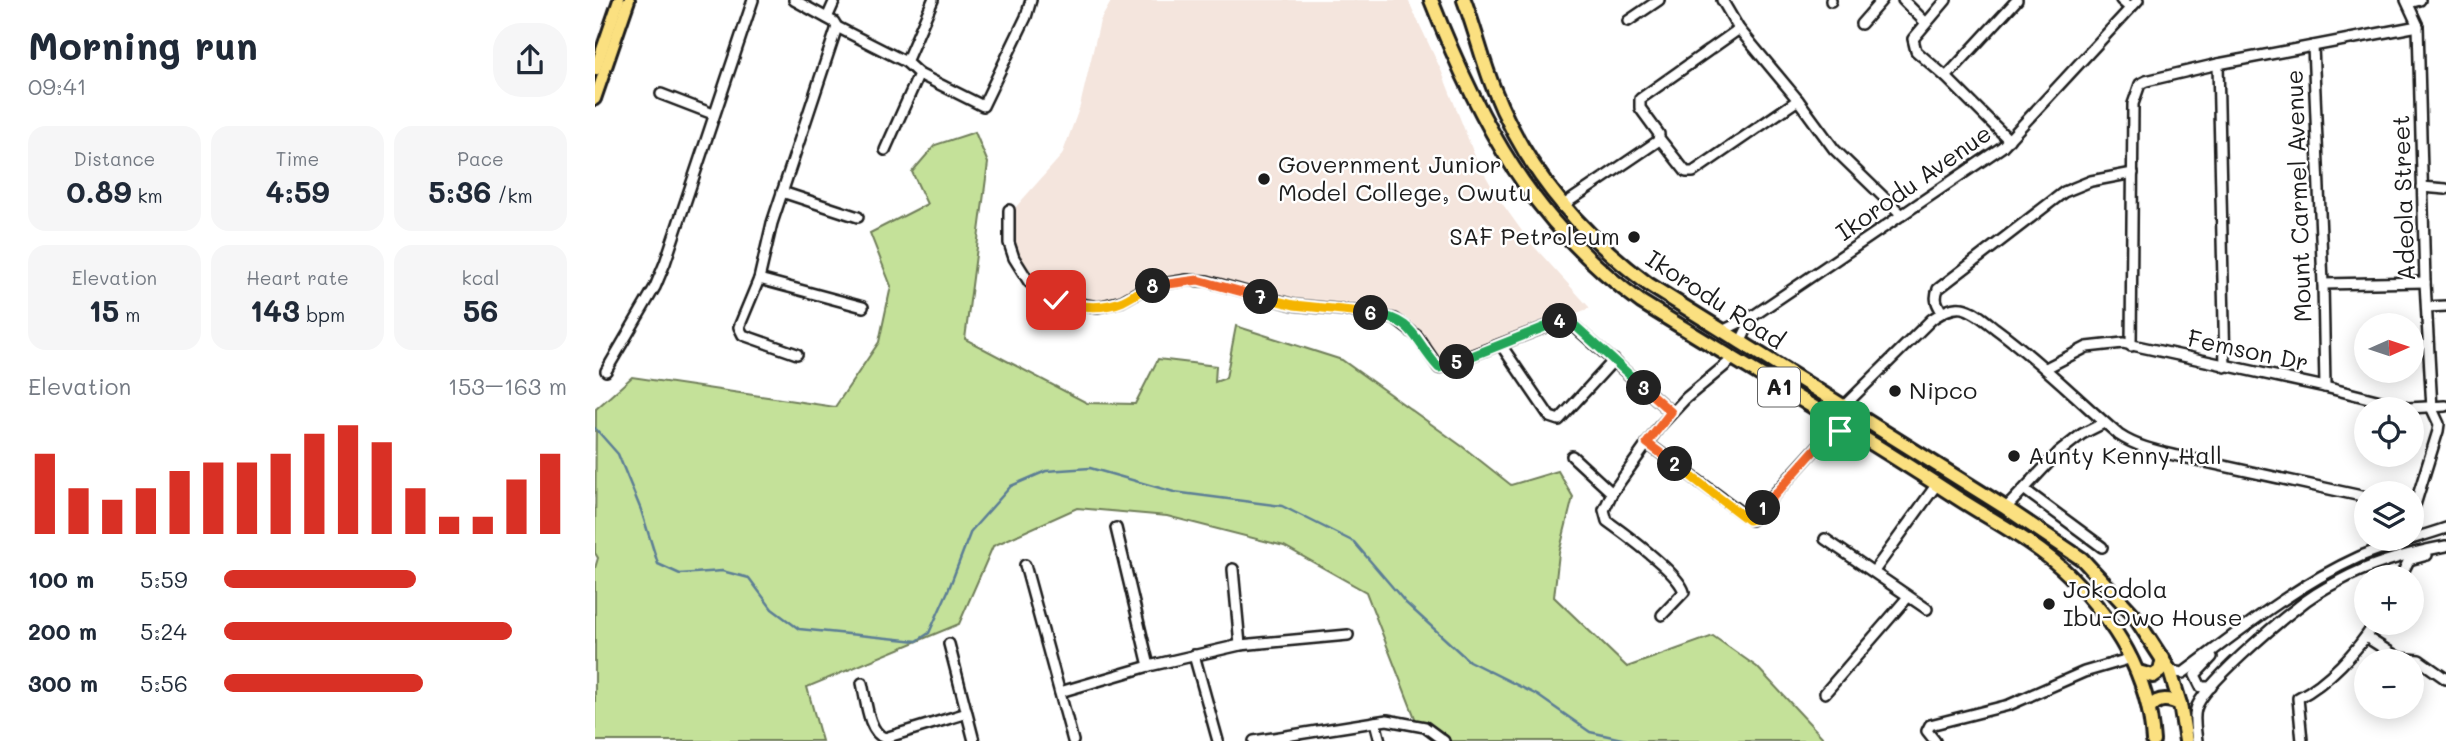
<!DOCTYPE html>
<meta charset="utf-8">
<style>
:root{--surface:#fff;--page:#f6f6f7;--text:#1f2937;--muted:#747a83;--accent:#d93025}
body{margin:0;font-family:Mali,sans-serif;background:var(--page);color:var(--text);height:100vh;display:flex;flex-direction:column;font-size:26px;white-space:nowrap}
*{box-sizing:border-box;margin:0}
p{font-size:23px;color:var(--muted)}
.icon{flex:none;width:38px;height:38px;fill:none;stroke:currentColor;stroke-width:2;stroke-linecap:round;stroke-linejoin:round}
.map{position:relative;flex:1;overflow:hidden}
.panel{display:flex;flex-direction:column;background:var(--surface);width:595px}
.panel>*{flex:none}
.needle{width:46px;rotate:87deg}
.fabs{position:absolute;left:1759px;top:313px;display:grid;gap:14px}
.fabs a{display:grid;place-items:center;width:70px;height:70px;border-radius:50%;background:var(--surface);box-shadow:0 4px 18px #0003;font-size:35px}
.pin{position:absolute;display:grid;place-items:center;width:60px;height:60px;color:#fff;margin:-30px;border-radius:14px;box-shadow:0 4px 10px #0006}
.km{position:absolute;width:35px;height:35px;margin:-18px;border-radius:50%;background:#222;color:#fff;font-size:19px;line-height:35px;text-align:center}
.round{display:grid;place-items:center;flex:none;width:74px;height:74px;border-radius:28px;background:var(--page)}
.head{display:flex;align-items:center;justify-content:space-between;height:119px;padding:0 28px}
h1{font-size:38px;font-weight:700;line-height:52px}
.stats{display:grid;grid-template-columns:repeat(3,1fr);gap:10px;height:119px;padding:7px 28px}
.stats div{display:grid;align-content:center;border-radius:18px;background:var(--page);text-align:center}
.stats b{font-size:30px;font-weight:700}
.stats small{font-size:19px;font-weight:400}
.stats p{font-size:19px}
.chart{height:196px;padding:14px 28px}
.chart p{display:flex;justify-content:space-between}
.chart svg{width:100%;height:126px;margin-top:7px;stroke:var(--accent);stroke-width:6}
ul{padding:0 28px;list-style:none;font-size:23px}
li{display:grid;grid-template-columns:112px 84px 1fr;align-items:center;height:52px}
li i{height:18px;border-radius:9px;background:var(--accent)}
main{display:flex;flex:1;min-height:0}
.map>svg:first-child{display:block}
.built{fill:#f4e5dd}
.green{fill:#c4e199;stroke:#707e5a;stroke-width:2}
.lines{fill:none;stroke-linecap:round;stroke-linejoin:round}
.stream{stroke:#5c7e95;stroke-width:2.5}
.minor-casing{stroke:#1c1c1c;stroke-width:14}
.major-casing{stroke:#1c1c1c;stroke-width:16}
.highway-casing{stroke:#1c1c1c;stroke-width:18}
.minor{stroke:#fff;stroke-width:9}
.major{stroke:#fbe080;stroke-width:10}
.highway{stroke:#fbe080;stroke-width:12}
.split-1-casing{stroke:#fff;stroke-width:14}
.split-2-casing{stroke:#fff;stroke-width:14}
.split-3-casing{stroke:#fff;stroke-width:14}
.split-4-casing{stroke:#fff;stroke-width:14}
.split-5-casing{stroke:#fff;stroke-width:14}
.split-6-casing{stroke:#fff;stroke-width:14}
.split-7-casing{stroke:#fff;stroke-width:14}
.split-8-casing{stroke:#fff;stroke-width:14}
.split-9-casing{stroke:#fff;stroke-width:14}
.split-1{stroke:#f0652b;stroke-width:9}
.split-2{stroke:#f5b400;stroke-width:9}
.split-3{stroke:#f0652b;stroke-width:9}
.split-4{stroke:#22a559;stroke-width:9}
.split-5{stroke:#22a559;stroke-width:9}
.split-6{stroke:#22a559;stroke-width:9}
.split-7{stroke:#f5b400;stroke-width:9}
.split-8{stroke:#f0652b;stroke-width:9}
.split-9{stroke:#f5b400;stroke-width:9}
.poi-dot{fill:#1c1c1c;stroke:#fff;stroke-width:2.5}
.labels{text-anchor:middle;stroke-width:5;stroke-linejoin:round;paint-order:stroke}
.shield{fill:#fff;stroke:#606060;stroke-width:2}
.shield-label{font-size:23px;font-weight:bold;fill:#1c1c1c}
.poi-label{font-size:24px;fill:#1c1c1c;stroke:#fff;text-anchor:start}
.street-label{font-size:24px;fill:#1c1c1c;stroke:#fff}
</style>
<main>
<section class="panel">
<div class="head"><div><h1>Morning run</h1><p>09:41</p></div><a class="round"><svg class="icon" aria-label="share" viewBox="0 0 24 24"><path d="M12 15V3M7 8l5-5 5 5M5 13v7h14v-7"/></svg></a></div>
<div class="stats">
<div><p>Distance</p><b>0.89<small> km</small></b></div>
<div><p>Time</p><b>4:59</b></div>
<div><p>Pace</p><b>5:36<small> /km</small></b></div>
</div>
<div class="stats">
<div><p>Elevation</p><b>15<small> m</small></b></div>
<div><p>Heart rate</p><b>143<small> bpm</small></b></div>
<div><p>kcal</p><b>56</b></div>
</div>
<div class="chart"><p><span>Elevation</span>153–163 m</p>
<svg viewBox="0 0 160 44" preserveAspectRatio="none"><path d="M5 44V16M15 44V28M25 44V32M35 44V28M45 44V22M55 44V19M65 44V19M75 44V16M85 44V9M95 44V6M105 44V12M115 44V28M125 44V38M135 44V38M145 44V25M155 44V16"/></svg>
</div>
<ul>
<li><b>100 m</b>5:59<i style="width:56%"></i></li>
<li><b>200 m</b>5:24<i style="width:84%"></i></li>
<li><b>300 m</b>5:56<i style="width:58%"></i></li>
</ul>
</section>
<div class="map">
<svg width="1851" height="741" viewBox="0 0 1851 741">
<rect width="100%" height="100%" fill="#fff"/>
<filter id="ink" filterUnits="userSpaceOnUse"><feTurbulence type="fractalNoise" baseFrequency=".0143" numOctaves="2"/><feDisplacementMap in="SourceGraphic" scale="14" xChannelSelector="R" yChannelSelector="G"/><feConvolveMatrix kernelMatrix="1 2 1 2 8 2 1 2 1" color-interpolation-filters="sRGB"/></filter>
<g filter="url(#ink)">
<!-- built -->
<polygon class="built" points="517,0 813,0 846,70 881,159 904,199 934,241 995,308 844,366 829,341 815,324 795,314 707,303 596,277 522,300 501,303 463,298 448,290 435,278 426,264 419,245 417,224 419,209 467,155 485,106 505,21"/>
<!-- green -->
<polygon class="green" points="380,132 393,163 370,339 492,403 540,404 563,359 621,366 620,382 631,378 641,326 747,360 868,447 916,485 963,471 978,497 964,553 959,597 1032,667 1118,636 1162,667 1231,741 849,741 822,723 771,592 689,546 572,516 482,508 398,546 364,624 212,687 227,741 0,741 0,568 3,558 0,553 1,409 37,377 240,407 284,342 296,286 275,233 332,204 317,172 340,145"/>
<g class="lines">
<!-- stream -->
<polyline class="stream" points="0,428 23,454 46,510 63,564 85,574 127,571 154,578 177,609 204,629 322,641 334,633 353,591 376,531 416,486 451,471 495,468 579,492 687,506 759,542 811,603 874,661 942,695 995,732 1036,741"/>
<!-- minor casing -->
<g class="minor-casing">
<g id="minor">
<polyline points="199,0 239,22 242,27 311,62 324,74 388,106 431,17 436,0"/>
<polyline points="1127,0 1144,29 1203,100 1239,149 1307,215"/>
<polyline points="1308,0 1331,23"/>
<polyline points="1351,0 1318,39 1321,51 1351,77 1414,140"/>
<polyline points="1526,0 1535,8"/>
<polyline points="1811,0 1823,26 1830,282 1837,409 1844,424 1843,431 1816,518"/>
<polyline points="1236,1 1236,0"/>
<polyline points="1814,3 1825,0"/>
<polyline points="232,18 240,0"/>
<polyline points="1033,21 1064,0"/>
<polyline points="1266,24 1287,0"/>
<polyline points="1718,46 1728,284 1730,387"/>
<polyline points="311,62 338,0"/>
<polyline points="1623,64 1630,367"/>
<polyline points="1351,77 1422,0"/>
<polyline points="66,94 118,114"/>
<polyline points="1064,138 1091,172 1098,172 1203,100"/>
<polyline points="290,150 324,74"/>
<polyline points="1827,187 1851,189"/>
<polyline points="187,192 263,217"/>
<polyline points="967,206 1063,141 1064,134 1045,108 1045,99 1144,29"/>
<polyline points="414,210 414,243 419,258 434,282 451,296 461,300 503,307 527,301 550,288 561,285 592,280 612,281 699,305 759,311 800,319 822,336 844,368 971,319 1076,412"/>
<polyline points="164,279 268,307"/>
<polyline points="1728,284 1830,282"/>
<polyline points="1832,307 1851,306"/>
<path d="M1347 312C1342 304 1339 299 1343 289L1469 192 1496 181 1538 173"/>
<polyline points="1127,331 1158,316 1407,147 1543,0"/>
<polyline points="1145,343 1158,316"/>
<polyline points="906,345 955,417 964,420 1019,360"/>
<polyline points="1536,346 1538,104 1545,84 1551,81 1623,64 1823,26"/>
<polyline points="202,354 148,335 144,327 164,279 177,223 242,27"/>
<polyline points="1451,368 1492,347 1528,343 1730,387 1813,408 1851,406"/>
<polyline points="11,371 60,287 70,263 158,0"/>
<path d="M1248 407 1337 319C1346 313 1357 306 1367 308 1379 310 1391 321 1400 328 1444 360 1482 399 1524 435 1542 447 1562 451 1583 456L1771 497"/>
<polyline points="1052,443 1156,520 1233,435 1245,431 1250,427"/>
<polyline points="977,456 1017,493"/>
<polyline points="1430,490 1507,547"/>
<polyline points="1411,508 1463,453 1487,434 1509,423"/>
<polyline points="521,528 554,666"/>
<polyline points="1230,539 1332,609"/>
<polyline points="1814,560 1832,555"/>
<polyline points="430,565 478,741"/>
<polyline points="638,569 645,645"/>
<polyline points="1279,571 1342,484"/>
<polyline points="1805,578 1814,560 1813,557"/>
<path d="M1067 615 1089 592C1084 573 1030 534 1012 521L1009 510 1017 493 1064 427 1091 398 1139 358"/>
<polyline points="1771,637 1804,658 1824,660 1851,679"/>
<polyline points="354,644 379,741"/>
<polyline points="599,655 623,741"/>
<path d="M1575 671 1588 673C1644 631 1700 586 1764 557 1792 545 1822 538 1851 528"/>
<path d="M267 683C271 699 273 733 290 738L372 713"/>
<polyline points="1616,687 1606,687 1600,675 1617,657"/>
<polyline points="465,692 554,666 645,645 753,635"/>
<polyline points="1230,693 1313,597"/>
<polyline points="780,722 785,741"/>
<polyline points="659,741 792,720 830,727 849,741"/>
<polyline points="1340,741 1332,731 1335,725 1414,705 1489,672 1537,658"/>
<path d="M1602 741C1601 731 1598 719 1601 709 1607 686 1682 623 1703 607 1715 597 1730 588 1744 581 1777 563 1814 553 1851 546"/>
<path d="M1707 741 1703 698C1733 683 1762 651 1780 623"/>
</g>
</g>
<!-- major casing -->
<g class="major-casing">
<g id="major">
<polyline points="0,70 24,0"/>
<polyline points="0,99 34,0"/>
</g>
</g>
<!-- highway casing -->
<g class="highway-casing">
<g id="highway">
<path d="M836 0C884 122 937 223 1046 302 1151 367 1258 429 1361 497 1398 521 1442 543 1474 575 1520 622 1554 674 1558 741"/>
<path d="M869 0C880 29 887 59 898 87 930 169 983 232 1053 284L1411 508 1487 559 1538 614 1575 671 1585 704 1591 741"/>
<polyline points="1543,672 1558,676 1565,671 1568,658"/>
<path d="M1555 708C1563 697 1574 699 1585 704"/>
</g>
</g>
<!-- minor -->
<use href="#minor" class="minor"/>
<!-- major -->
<use href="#major" class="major"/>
<!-- highway -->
<use href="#highway" class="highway"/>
</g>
</g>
<g class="lines" filter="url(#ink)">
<!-- split-1 casing -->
<g class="split-1-casing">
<polyline id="split-1" points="1168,508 1233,435 1245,431"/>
</g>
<!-- split-2 casing -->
<g class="split-2-casing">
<polyline id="split-2" points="1080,464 1153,520 1158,519 1168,508"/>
</g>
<!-- split-3 casing -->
<g class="split-3-casing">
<polyline id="split-3" points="1049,388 1076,412 1052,443 1080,464"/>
</g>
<!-- split-4 casing -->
<g class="split-4-casing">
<polyline id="split-4" points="965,321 971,319 975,321 1049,388"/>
</g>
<!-- split-5 casing -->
<g class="split-5-casing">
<polyline id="split-5" points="862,362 965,321"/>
</g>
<!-- split-6 casing -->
<g class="split-6-casing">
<path id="split-6" d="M776 313C823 321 817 339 844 368L862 362"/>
</g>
<!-- split-7 casing -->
<g class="split-7-casing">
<polyline id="split-7" points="666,297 699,305 776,313"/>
</g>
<!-- split-8 casing -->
<g class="split-8-casing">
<polyline id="split-8" points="558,286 603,280 666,297"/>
</g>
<!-- split-9 casing -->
<g class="split-9-casing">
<path id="split-9" d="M461 300C482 307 507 310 528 301 538 296 547 289 558 286"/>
</g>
<!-- split-1 -->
<use href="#split-1" class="split-1"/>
<!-- split-2 -->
<use href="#split-2" class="split-2"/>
<!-- split-3 -->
<use href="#split-3" class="split-3"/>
<!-- split-4 -->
<use href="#split-4" class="split-4"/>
<!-- split-5 -->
<use href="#split-5" class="split-5"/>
<!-- split-6 -->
<use href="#split-6" class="split-6"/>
<!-- split-7 -->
<use href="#split-7" class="split-7"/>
<!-- split-8 -->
<use href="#split-8" class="split-8"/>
<!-- split-9 -->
<use href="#split-9" class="split-9"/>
</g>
<!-- markers -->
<g class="poi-dot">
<circle cx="669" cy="179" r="7"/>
<circle cx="1039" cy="237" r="7"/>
<circle cx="1300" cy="391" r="7"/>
<circle cx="1419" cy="456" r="7"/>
<circle cx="1454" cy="604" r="7"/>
</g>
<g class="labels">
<!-- shield labels -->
<rect class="shield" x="1163" y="367.5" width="42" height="39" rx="5"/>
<g class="shield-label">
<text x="1184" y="395">A1</text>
</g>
<!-- poi labels -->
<g class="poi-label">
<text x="683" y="173">Government Junior<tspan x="683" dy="28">Model College, Owutu</tspan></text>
<text x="1025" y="245" text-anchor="end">SAF Petroleum</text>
<text x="1314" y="399">Nipco</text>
<text x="1433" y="464">Aunty Kenny Hall</text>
<text x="1468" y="598">Jokodola<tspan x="1468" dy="28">Ibu-Owo House</tspan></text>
</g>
<!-- street labels -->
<g class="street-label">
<text transform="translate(1319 183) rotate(-35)" y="8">Ikorodu Avenue</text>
<text transform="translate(1704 196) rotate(-92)" y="8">Mount Carmel Avenue</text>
<text transform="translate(1809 198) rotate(-92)" y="8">Adeola Street</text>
<text transform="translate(1120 300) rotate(33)" y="8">Ikorodu Road</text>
<text transform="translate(1653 351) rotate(12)" y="8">Femson Dr</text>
</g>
</g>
</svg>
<div class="fabs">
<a><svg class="needle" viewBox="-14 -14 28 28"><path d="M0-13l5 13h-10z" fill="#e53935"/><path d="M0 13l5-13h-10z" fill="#747a83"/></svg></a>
<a><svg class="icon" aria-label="locate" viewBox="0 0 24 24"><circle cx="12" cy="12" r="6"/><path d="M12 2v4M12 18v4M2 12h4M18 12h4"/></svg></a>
<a><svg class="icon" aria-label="layers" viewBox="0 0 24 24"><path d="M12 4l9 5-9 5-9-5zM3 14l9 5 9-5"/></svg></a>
<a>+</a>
<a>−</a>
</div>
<div class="pin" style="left:1245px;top:431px;background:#1e9e55"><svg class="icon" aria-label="arrive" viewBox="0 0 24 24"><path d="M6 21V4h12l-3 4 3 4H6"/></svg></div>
<div class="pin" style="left:461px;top:300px;background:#d93025"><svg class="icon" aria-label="check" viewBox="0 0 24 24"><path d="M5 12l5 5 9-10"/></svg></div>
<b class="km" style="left:1168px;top:508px">1</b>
<b class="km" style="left:1080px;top:464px">2</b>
<b class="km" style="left:1049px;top:388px">3</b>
<b class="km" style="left:965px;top:321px">4</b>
<b class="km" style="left:862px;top:362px">5</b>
<b class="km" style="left:776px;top:313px">6</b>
<b class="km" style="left:666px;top:297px">7</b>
<b class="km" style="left:558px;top:286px">8</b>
</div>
</main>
